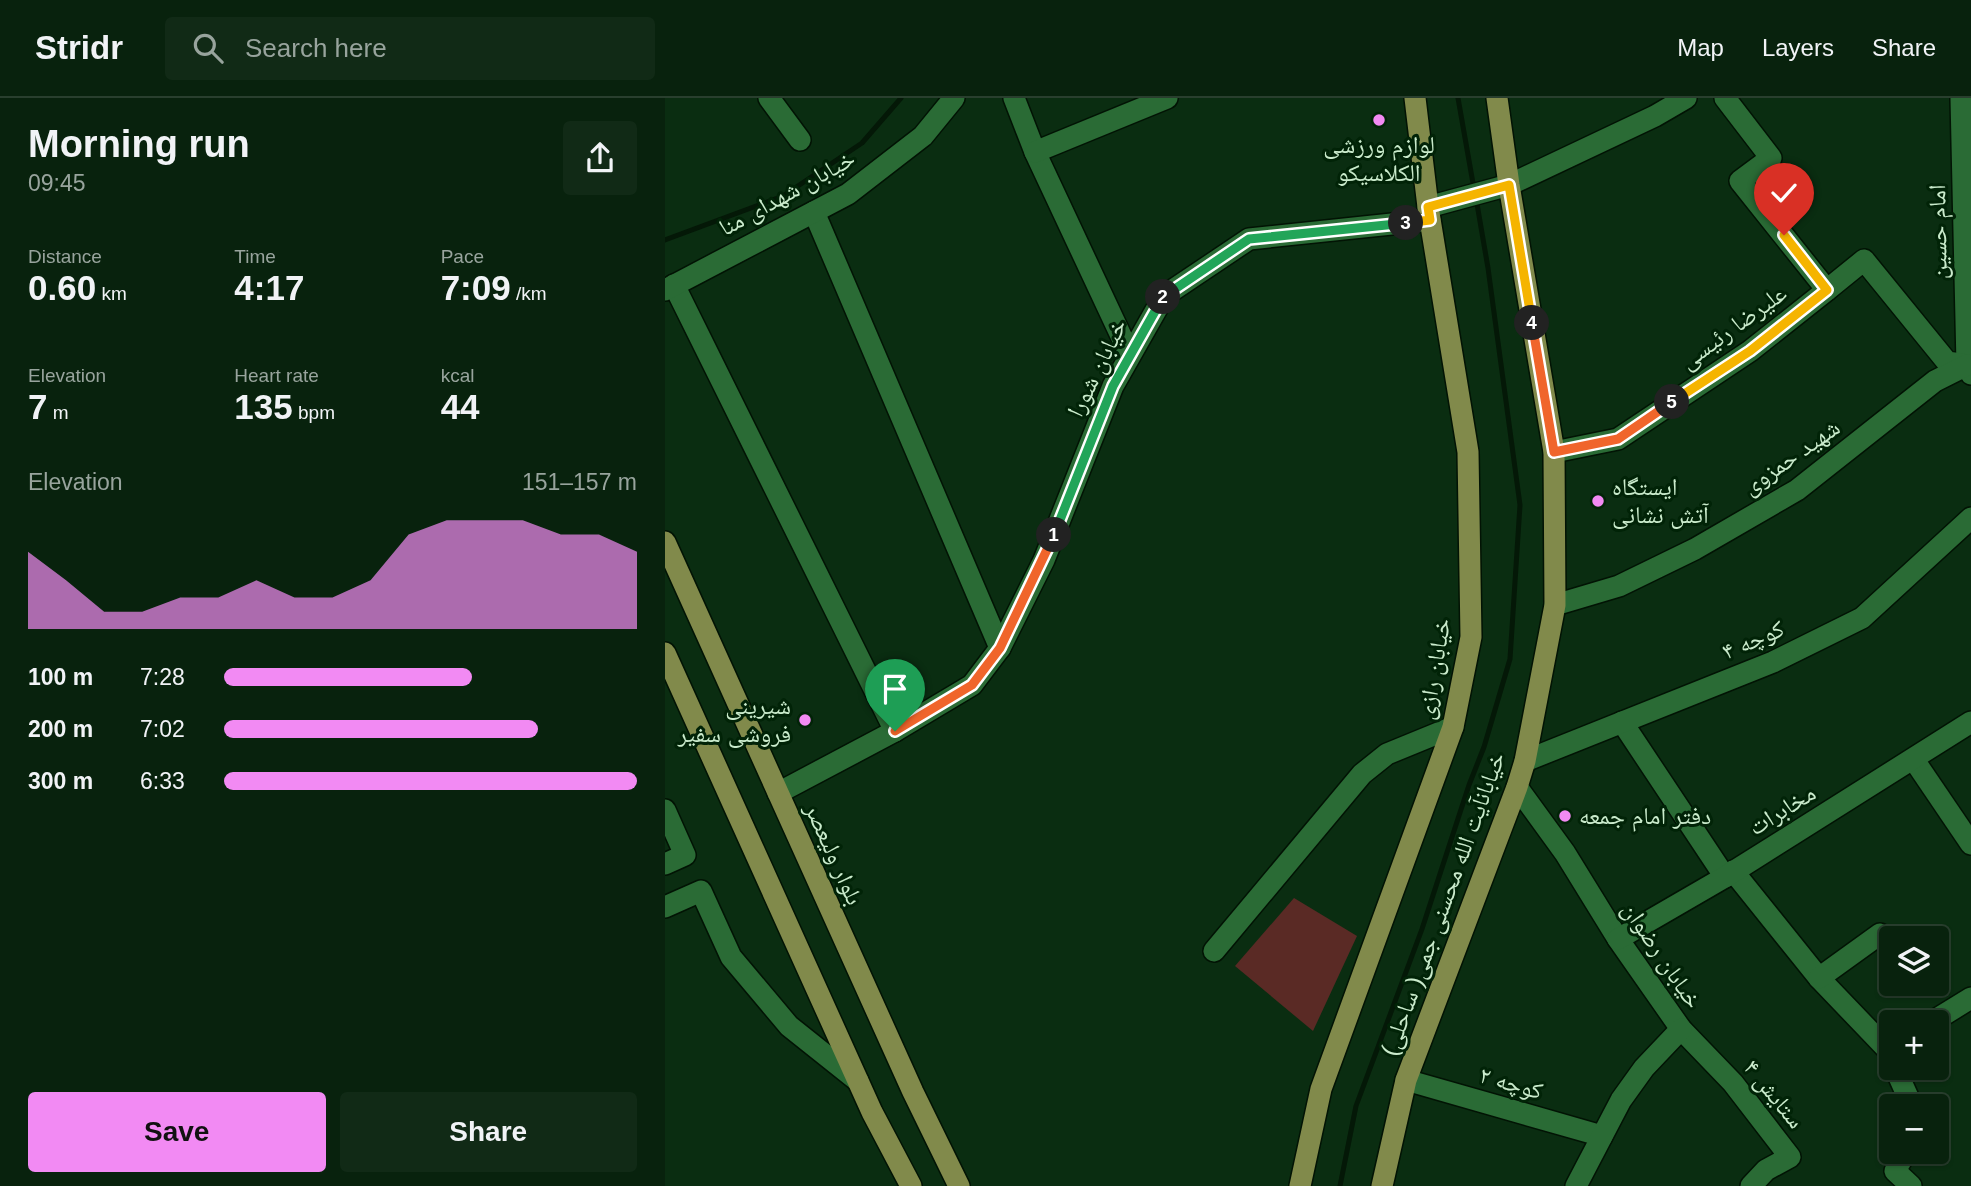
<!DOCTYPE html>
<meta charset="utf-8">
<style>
:root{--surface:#08220d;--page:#112a16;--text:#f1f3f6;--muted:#98a49d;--line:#293f2e;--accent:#f28af3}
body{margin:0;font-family:Helvetica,"Noto Naskh Arabic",sans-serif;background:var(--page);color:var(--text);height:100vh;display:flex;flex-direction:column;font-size:26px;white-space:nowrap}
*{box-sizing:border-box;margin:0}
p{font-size:23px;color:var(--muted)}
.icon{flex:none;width:38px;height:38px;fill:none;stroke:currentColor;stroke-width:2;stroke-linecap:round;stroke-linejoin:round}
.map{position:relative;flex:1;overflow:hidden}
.details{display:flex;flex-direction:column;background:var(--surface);width:665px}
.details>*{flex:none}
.controls{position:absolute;left:1214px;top:828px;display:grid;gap:14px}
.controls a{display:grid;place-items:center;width:70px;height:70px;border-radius:7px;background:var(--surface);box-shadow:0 2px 5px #0004,0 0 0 2px var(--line);font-size:35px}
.pin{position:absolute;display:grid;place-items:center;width:60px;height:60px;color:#fff;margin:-72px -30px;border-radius:50% 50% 50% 0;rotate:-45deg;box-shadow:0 0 7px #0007}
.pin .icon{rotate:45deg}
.km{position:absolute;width:35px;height:35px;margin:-18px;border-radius:50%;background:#222;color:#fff;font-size:19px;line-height:35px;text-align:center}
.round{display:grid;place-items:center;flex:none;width:74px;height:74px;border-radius:7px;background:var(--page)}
.head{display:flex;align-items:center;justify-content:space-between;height:119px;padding:0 28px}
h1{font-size:38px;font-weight:600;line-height:52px}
.stats{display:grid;grid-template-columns:repeat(3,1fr);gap:10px;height:119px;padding:7px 28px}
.stats div{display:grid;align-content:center}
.stats b{font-size:35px;font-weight:600}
.stats small{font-size:19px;font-weight:400}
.stats p{font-size:19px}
.chart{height:196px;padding:14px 28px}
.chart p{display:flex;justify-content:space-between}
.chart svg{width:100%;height:126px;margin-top:7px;fill:var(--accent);opacity:.7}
.button{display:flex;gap:14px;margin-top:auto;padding:14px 28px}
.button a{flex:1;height:80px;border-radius:7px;background:var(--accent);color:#111;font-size:28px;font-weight:600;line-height:80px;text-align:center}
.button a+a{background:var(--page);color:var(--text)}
ul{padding:0 28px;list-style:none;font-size:23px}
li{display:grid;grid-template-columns:112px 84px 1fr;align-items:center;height:52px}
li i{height:18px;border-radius:9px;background:var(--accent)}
header{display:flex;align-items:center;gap:42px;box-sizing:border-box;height:98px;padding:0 35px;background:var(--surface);border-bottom:2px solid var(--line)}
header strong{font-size:33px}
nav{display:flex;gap:38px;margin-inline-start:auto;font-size:24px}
.search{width:490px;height:63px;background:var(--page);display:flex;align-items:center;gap:18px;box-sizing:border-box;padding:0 24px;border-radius:7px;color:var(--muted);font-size:26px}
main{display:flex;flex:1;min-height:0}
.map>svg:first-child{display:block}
.green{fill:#5a2a25}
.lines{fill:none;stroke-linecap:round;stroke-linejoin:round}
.stream{stroke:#041807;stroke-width:5}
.minor-casing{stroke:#021304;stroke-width:24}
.major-casing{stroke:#021304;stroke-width:24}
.minor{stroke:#2a6b35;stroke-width:21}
.major{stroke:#818a4b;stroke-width:21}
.split-1-casing{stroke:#fff;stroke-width:14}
.split-2-casing{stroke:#fff;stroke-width:14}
.split-3-casing{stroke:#fff;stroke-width:14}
.split-4-casing{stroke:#fff;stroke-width:14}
.split-5-casing{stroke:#fff;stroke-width:14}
.split-6-casing{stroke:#fff;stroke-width:14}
.split-1{stroke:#f0652b;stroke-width:9}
.split-2{stroke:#22a559;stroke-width:9}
.split-3{stroke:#22a559;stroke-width:9}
.split-4{stroke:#f5b400;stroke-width:9}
.split-5{stroke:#f0652b;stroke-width:9}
.split-6{stroke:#f5b400;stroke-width:9}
.poi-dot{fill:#f28af3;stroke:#012307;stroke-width:2.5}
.labels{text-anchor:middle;stroke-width:6;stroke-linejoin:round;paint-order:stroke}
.poi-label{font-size:24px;fill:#caebcc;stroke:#012307;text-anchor:start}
.street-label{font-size:24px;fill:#caebcc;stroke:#012307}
</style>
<header>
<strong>Stridr</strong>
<div class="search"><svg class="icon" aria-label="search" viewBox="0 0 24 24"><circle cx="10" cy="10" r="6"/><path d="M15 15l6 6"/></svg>Search here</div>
<nav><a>Map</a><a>Layers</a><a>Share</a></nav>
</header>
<main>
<section class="details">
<div class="head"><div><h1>Morning run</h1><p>09:45</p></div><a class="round"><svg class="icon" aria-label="share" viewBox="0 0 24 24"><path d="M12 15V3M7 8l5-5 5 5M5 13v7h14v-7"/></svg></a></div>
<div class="stats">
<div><p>Distance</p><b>0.60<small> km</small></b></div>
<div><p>Time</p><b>4:17</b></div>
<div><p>Pace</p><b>7:09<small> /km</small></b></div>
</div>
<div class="stats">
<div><p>Elevation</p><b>7<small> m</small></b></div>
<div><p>Heart rate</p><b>135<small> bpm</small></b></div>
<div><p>kcal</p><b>44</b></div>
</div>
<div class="chart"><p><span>Elevation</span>151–157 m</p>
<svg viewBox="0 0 160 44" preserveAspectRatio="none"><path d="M0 44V17L10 27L20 38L30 38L40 33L50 33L60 27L70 33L80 33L90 27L100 11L110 6L120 6L130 6L140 11L150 11L160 17V44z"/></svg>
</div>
<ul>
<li><b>100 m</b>7:28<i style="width:60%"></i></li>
<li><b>200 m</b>7:02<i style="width:76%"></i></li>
<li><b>300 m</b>6:33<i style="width:100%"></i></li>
</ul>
<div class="button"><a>Save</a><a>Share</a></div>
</section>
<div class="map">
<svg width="1306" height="1088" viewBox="0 0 1306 1088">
<rect width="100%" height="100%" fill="#0a2d11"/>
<!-- green -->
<polygon class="green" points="629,800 692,838 648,933 570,868"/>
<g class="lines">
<!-- stream -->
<g class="stream">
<polyline points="793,0 809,91"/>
<polyline points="0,142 118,98 197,45 236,0"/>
<polyline points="675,1088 691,1008 757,831 804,687 819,649 845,561 855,407 823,170 811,100"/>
</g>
<!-- minor casing -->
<g class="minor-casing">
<g id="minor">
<polyline points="104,0 135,42"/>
<polyline points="349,0 370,54 465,257"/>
<polyline points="1296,0 1302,267 1306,276"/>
<polyline points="370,54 502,0"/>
<polyline points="763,109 844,87 990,18 1021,0"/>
<polyline points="149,114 335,550"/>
<polyline points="9,187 230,633"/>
<polyline points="0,192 183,96 258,38 289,0"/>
<polyline points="1162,192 1199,162 1282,264 1302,267"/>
<polyline points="889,354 953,341 1085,253 1162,192 1075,83 1106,60 1060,0"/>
<polyline points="890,507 954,488 1030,451 1132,392 1270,283 1302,267"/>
<polyline points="957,624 1060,779"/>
<polyline points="1249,662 1306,746"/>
<polyline points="860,663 1108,564 1197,520 1306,420"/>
<polyline points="852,689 900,755 953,841 1016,931 1068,985 1125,1059 1101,1072 1086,1088"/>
<polyline points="113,695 230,633 307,587 335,550 379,462 448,288 499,198 584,141 765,122"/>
<polyline points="0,712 20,757 0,766"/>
<polyline points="1068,773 1154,880 1222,951 1227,961"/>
<polyline points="0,809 36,793 66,859 124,928 193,983"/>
<polyline points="953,841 1060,779 1306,624"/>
<polyline points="549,853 697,676 722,656 788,629"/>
<polyline points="1154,880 1215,836"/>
<polyline points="1267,924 1306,900"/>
<polyline points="1230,970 1247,1008"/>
<polyline points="741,982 937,1038"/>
<polyline points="1241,1054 1230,1073 1246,1088"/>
<polyline points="911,1088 956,1002 979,970 1016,931"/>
</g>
</g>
<!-- major casing -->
<g class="major-casing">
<g id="major">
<polyline points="0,444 248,994 294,1088"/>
<polyline points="0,555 207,1014 246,1088"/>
<polyline points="635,1088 656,991 788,629 806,539 803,354 763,109 750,0"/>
<polyline points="717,1088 741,982 852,689 860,663 890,507 889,354 844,87 832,0"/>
</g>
</g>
<!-- minor -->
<use href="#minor" class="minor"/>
<!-- major -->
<use href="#major" class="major"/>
</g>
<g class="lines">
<!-- split-1 casing -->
<g class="split-1-casing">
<polyline id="split-1" points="230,633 307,587 335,550 389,437"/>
</g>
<!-- split-2 casing -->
<g class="split-2-casing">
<polyline id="split-2" points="389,437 448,288 498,199"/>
</g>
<!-- split-3 casing -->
<g class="split-3-casing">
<polyline id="split-3" points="498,199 584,141 741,125"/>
</g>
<!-- split-4 casing -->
<g class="split-4-casing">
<polyline id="split-4" points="741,125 765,122 763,109 844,87 867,225"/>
</g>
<!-- split-5 casing -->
<g class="split-5-casing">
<polyline id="split-5" points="867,225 889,354 953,341 1007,304"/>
</g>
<!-- split-6 casing -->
<g class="split-6-casing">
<polyline id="split-6" points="1007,304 1085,253 1162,192 1119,137"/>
</g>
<!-- split-1 -->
<use href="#split-1" class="split-1"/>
<!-- split-2 -->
<use href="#split-2" class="split-2"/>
<!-- split-3 -->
<use href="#split-3" class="split-3"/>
<!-- split-4 -->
<use href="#split-4" class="split-4"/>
<!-- split-5 -->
<use href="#split-5" class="split-5"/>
<!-- split-6 -->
<use href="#split-6" class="split-6"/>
</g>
<!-- markers -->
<g class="poi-dot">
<circle cx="714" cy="22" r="7"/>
<circle cx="933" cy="403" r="7"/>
<circle cx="140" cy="622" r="7"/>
<circle cx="900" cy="718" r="7"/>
</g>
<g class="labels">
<!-- poi labels -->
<g class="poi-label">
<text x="714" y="55" text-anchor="middle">لوازم ورزشی<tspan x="714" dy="28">الکلاسیکو</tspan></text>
<text x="947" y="397">ایستگاه<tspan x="947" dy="28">آتش نشانی</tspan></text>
<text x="126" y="616" text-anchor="end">شیرینی<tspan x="126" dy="28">فروشی سفیر</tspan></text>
<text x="914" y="726">دفتر امام جمعه</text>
</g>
<!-- street labels -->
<g class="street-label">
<text transform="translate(122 95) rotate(-29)" y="8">خیابان شهدای منا</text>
<text transform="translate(1273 134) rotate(-91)" y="8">امام حسین</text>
<text transform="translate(1068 229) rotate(-36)" y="8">علیرضا رئیسی</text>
<text transform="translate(432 270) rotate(-64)" y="8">خیابان شورا</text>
<text transform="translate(1126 359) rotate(-35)" y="8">شهید حمزوی</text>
<text transform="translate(1088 542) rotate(-23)" y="8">کوچه ۴</text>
<text transform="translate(769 571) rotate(-80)" y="8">خیابان رازی</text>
<text transform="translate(1117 712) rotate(-32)" y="8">مخابرات</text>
<text transform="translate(169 756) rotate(66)" y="8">بلوار ولیعصر</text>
<text transform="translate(778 806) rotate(-70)" y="8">خیابانآیت الله محسنی جمی( ساحلی)</text>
<text transform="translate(997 857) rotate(56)" y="8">خیابان رضوان</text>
<text transform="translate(846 985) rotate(16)" y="8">کوچه ۲</text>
<text transform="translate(1109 996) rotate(51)" y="8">ستایش ۴</text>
</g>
</g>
</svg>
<div class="controls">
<a><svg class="icon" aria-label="layers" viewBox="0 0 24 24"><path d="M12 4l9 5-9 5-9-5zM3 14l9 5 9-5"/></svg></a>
<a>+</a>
<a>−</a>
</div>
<div class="pin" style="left:230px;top:633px;background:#1e9e55"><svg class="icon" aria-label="arrive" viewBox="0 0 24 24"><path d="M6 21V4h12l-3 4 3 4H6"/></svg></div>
<div class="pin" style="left:1119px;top:137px;background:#d93025"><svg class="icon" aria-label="check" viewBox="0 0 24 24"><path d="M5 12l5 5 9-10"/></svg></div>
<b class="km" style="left:389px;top:437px">1</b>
<b class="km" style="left:498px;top:199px">2</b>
<b class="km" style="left:741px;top:125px">3</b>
<b class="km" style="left:867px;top:225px">4</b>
<b class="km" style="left:1007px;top:304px">5</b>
</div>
</main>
